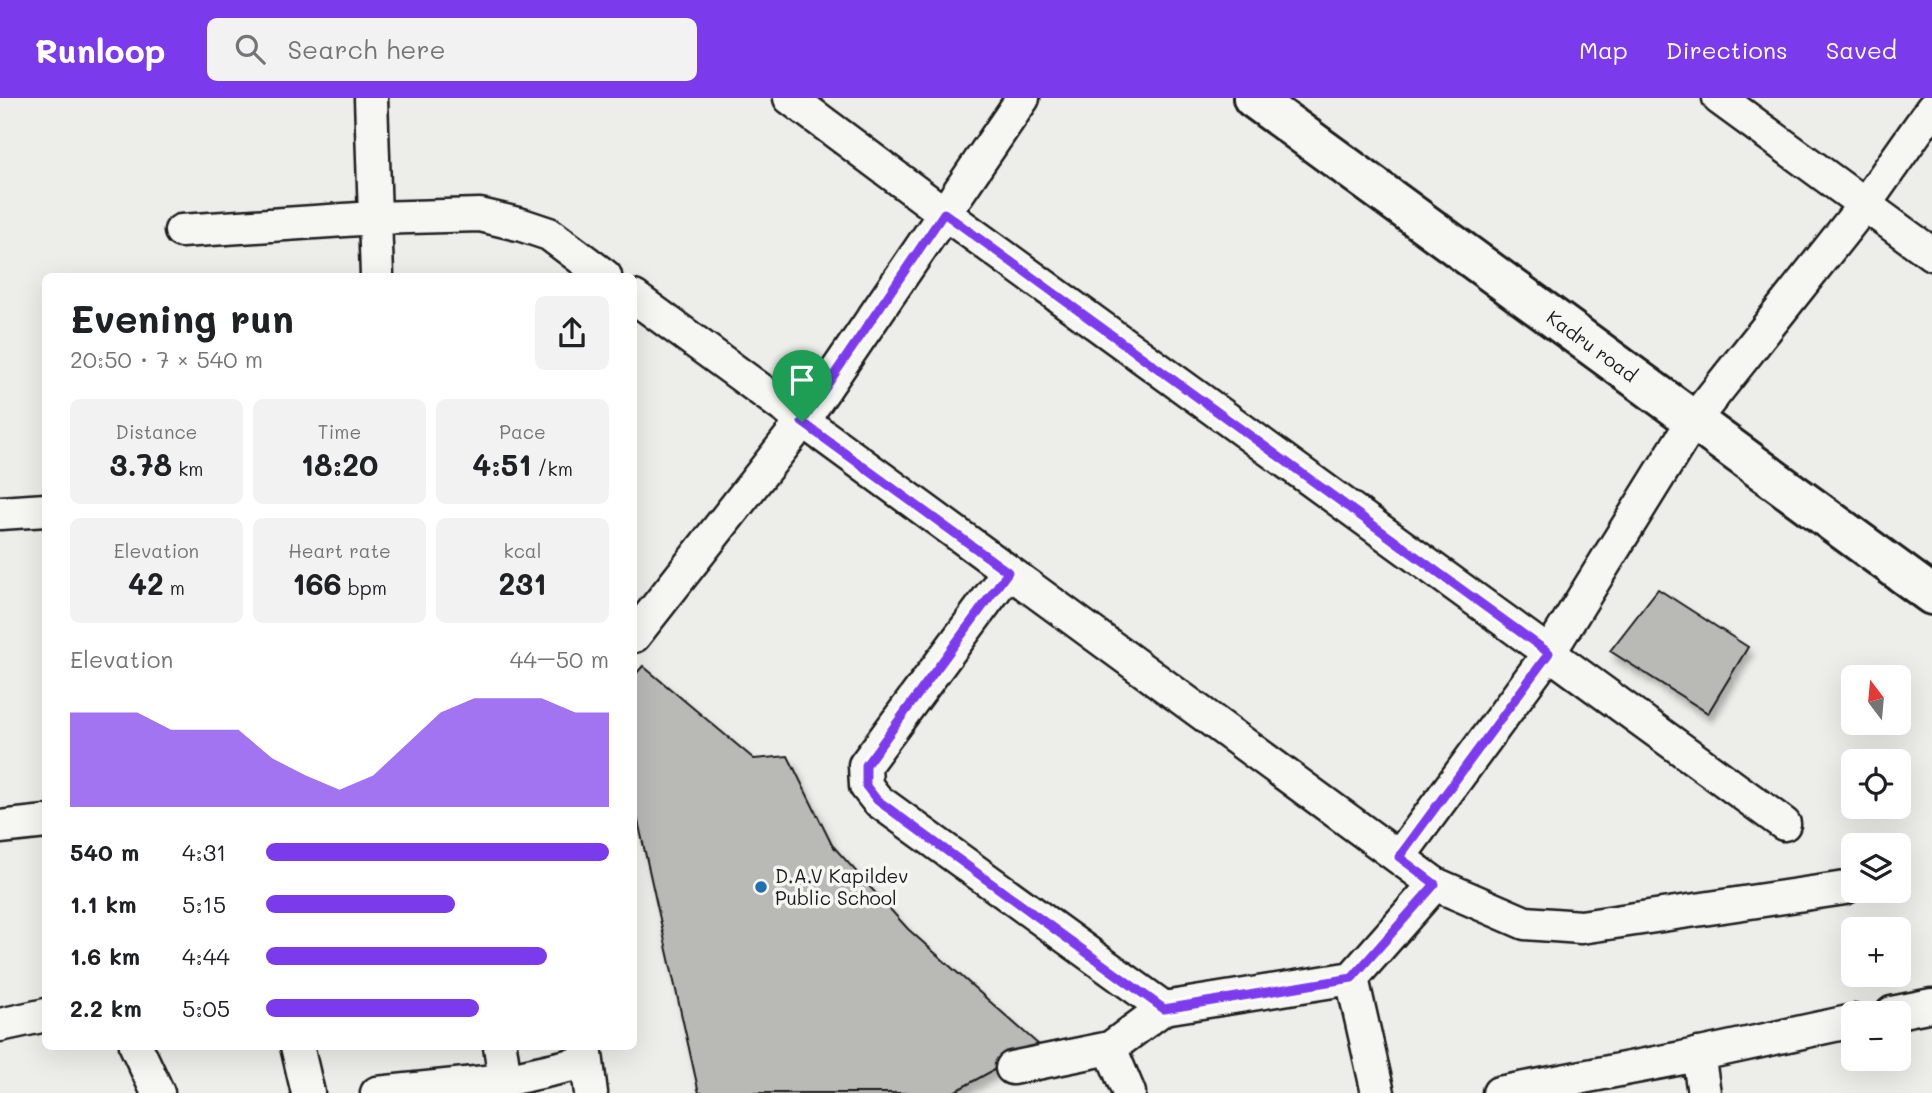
<!DOCTYPE html>
<meta charset="utf-8">
<style>
:root{--surface:#fff;--page:#f2f2f2;--text:#202124;--muted:#757577;--accent:#7c3aed}
body{margin:0;font-family:Mali,sans-serif;background:var(--page);color:var(--text);height:100vh;display:flex;flex-direction:column;font-size:26px;white-space:nowrap}
*{box-sizing:border-box;margin:0}
p{font-size:23px;color:var(--muted)}
.icon{flex:none;width:38px;height:38px;fill:none;stroke:currentColor;stroke-width:2;stroke-linecap:round;stroke-linejoin:round}
.map{position:relative;flex:1;overflow:hidden}
.panel{position:absolute;left:42px;top:175px;width:595px;height:777px;display:flex;flex-direction:column;background:var(--surface);border-radius:10px;box-shadow:0 7px 28px #0002}
.panel>*{flex:none}
.needle{width:46px;rotate:344deg}
.fabs{position:absolute;left:1841px;top:567px;display:grid;gap:14px}
.fabs a{display:grid;place-items:center;width:70px;height:70px;border-radius:10px;background:var(--surface);box-shadow:0 7px 28px #0002;font-size:35px}
.pin{position:absolute;display:grid;place-items:center;width:60px;height:60px;color:#fff;margin:-72px -30px;border-radius:50% 50% 50% 0;rotate:-45deg;box-shadow:0 0 7px #0007}
.pin .icon{rotate:45deg}
.round{display:grid;place-items:center;flex:none;width:74px;height:74px;border-radius:10px;background:var(--page)}
.head{display:flex;align-items:center;justify-content:space-between;height:119px;padding:0 28px}
h1{font-size:38px;font-weight:800;line-height:52px}
.stats{display:grid;grid-template-columns:repeat(3,1fr);gap:10px;height:119px;padding:7px 28px}
.stats div{display:grid;align-content:center;border-radius:10px;background:var(--page);text-align:center}
.stats b{font-size:30px;font-weight:800}
.stats small{font-size:19px;font-weight:400}
.stats p{font-size:19px}
.chart{height:196px;padding:14px 28px}
.chart p{display:flex;justify-content:space-between}
.chart svg{width:100%;height:126px;margin-top:7px;fill:var(--accent);opacity:.7}
ul{padding:0 28px;list-style:none;font-size:23px}
li{display:grid;grid-template-columns:112px 84px 1fr;align-items:center;height:52px}
li i{height:18px;border-radius:9px;background:var(--accent)}
header{display:flex;align-items:center;gap:42px;box-sizing:border-box;height:98px;padding:0 35px;background:var(--accent);color:#fff}
header strong{font-size:33px}
nav{display:flex;gap:38px;margin-inline-start:auto;font-size:24px}
.search{width:490px;height:63px;background:var(--page);display:flex;align-items:center;gap:18px;box-sizing:border-box;padding:0 24px;border-radius:10px;color:var(--muted);font-size:26px}
.map>svg:first-child{display:block}
.building{fill:#b9b9b6;stroke:#1c1c1c;stroke-width:2;filter:url(#shadow)}
.lines{fill:none;stroke-linecap:round;stroke-linejoin:round}
.minor-casing{stroke:#1c1c1c;stroke-width:37}
.secondary-casing{stroke:#1c1c1c;stroke-width:44}
.minor{stroke:#f6f6f2;stroke-width:32}
.secondary{stroke:#f6f6f2;stroke-width:38}
.route-casing{stroke:#fff;stroke-width:14}
.route{stroke:#7c3aed;stroke-width:9}
.poi-dot{fill:#1f6fb2;stroke:#f6f6f2;stroke-width:2.5}
.labels{text-anchor:middle;stroke-width:7;stroke-linejoin:round;paint-order:stroke}
.street-label{font-size:19px;fill:#1c1c1c;stroke:#f6f6f2}
.poi-label{font-size:19px;fill:#1c1c1c;stroke:#f6f6f2;text-anchor:start}
</style>
<header>
<strong>Runloop</strong>
<div class="search"><svg class="icon" aria-label="search" viewBox="0 0 24 24"><circle cx="10" cy="10" r="6"/><path d="M15 15l6 6"/></svg>Search here</div>
<nav><a>Map</a><a>Directions</a><a>Saved</a></nav>
</header>
<div class="map">
<svg width="1932" height="995" viewBox="0 0 1932 995">
<defs>
<filter id="shadow"><feDropShadow dx="4.5" dy="8" stdDeviation="3.5" flood-color="#0004"/></filter>
</defs>
<rect width="100%" height="100%" fill="#edede9"/>
<filter id="ink" filterUnits="userSpaceOnUse"><feTurbulence type="fractalNoise" baseFrequency=".0143" numOctaves="2"/><feDisplacementMap in="SourceGraphic" scale="14" xChannelSelector="R" yChannelSelector="G"/><feConvolveMatrix kernelMatrix="1 2 1 2 8 2 1 2 1" color-interpolation-filters="sRGB"/></filter>
<g filter="url(#ink)">
<!-- building -->
<g class="building">
<polygon points="1658,491 1748,549 1708,615 1610,553"/>
<polygon points="643,568 754,661 788,658 832,747 908,831 1039,947 952,995 699,995 634,705 634,578"/>
</g>
<g class="lines">
<!-- minor casing -->
<g class="minor-casing">
<g id="minor">
<polyline points="371,0 377,178"/>
<polyline points="790,0 944,115 1784,726"/>
<polyline points="1719,0 1932,156"/>
<polyline points="181,133 374,120 480,117 522,127 549,136 605,178"/>
<polyline points="634,199 1435,786 1352,880 1164,910 1110,950 1012,970"/>
<polyline points="0,415 46,412"/>
<polyline points="1008,474 865,667 866,688 877,702 1164,910"/>
<polyline points="634,538 802,324 1023,0"/>
<polyline points="0,729 46,724"/>
<polyline points="1399,759 1549,555 1693,323 1865,106 1932,11"/>
<polyline points="1435,786 1525,825 1581,829 1845,790"/>
<polyline points="1352,880 1378,995"/>
<polyline points="1892,915 1932,907"/>
<polyline points="0,927 46,917"/>
<polyline points="136,948 158,995"/>
<polyline points="297,948 308,995"/>
<polyline points="500,948 505,982"/>
<polyline points="585,948 591,995"/>
<polyline points="1110,950 1129,995"/>
<polyline points="1698,956 1704,995"/>
<polyline points="377,995 505,982 586,964"/>
<polyline points="1499,995 1682,960 1853,923"/>
</g>
</g>
<!-- secondary casing -->
<g class="secondary-casing">
<g id="secondary">
<path id="s1" d="M1253 0 1932 497"/>
</g>
</g>
<!-- minor -->
<use href="#minor" class="minor"/>
<!-- secondary -->
<use href="#secondary" class="secondary"/>
</g>
</g>
<g class="lines" filter="url(#ink)">
<!-- route casing -->
<g class="route-casing">
<polygon id="route" points="944,115 1549,555 1399,759 1435,786 1352,880 1164,911 877,702 866,688 866,667 1008,474 802,324"/>
</g>
<!-- route -->
<use href="#route" class="route"/>
</g>
<!-- markers -->
<circle class="poi-dot" cx="761" cy="789" r="7"/>
<g class="labels">
<!-- street labels -->
<g class="street-label">
<text dy="7" stroke="none"><textPath href="#s1" startOffset="420">Kadru road</textPath></text>
</g>
<!-- poi labels -->
<g class="poi-label">
<text x="775" y="785">D.A.V Kapildev<tspan x="775" dy="22">Public School</tspan></text>
</g>
</g>
</svg>
<div class="fabs">
<a><svg class="needle" viewBox="-14 -14 28 28"><path d="M0-13l5 13h-10z" fill="#e53935"/><path d="M0 13l5-13h-10z" fill="#757577"/></svg></a>
<a><svg class="icon" aria-label="locate" viewBox="0 0 24 24"><circle cx="12" cy="12" r="6"/><path d="M12 2v4M12 18v4M2 12h4M18 12h4"/></svg></a>
<a><svg class="icon" aria-label="layers" viewBox="0 0 24 24"><path d="M12 4l9 5-9 5-9-5zM3 14l9 5 9-5"/></svg></a>
<a>+</a>
<a>−</a>
</div>
<div class="pin" style="left:802px;top:324px;background:#1e9e55"><svg class="icon" aria-label="arrive" viewBox="0 0 24 24"><path d="M6 21V4h12l-3 4 3 4H6"/></svg></div>
<section class="panel">
<div class="head"><div><h1>Evening run</h1><p>20:50 · 7 × 540 m</p></div><a class="round"><svg class="icon" aria-label="share" viewBox="0 0 24 24"><path d="M12 15V3M7 8l5-5 5 5M5 13v7h14v-7"/></svg></a></div>
<div class="stats">
<div><p>Distance</p><b>3.78<small> km</small></b></div>
<div><p>Time</p><b>18:20</b></div>
<div><p>Pace</p><b>4:51<small> /km</small></b></div>
</div>
<div class="stats">
<div><p>Elevation</p><b>42<small> m</small></b></div>
<div><p>Heart rate</p><b>166<small> bpm</small></b></div>
<div><p>kcal</p><b>231</b></div>
</div>
<div class="chart"><p><span>Elevation</span>44–50 m</p>
<svg viewBox="0 0 160 44" preserveAspectRatio="none"><path d="M0 44V11L10 11L20 11L30 17L40 17L50 17L60 27L70 33L80 38L90 33L100 22L110 11L120 6L130 6L140 6L150 11L160 11V44z"/></svg>
</div>
<ul>
<li><b>540 m</b>4:31<i style="width:100%"></i></li>
<li><b>1.1 km</b>5:15<i style="width:55%"></i></li>
<li><b>1.6 km</b>4:44<i style="width:82%"></i></li>
<li><b>2.2 km</b>5:05<i style="width:62%"></i></li>
</ul>
</section>
</div>
